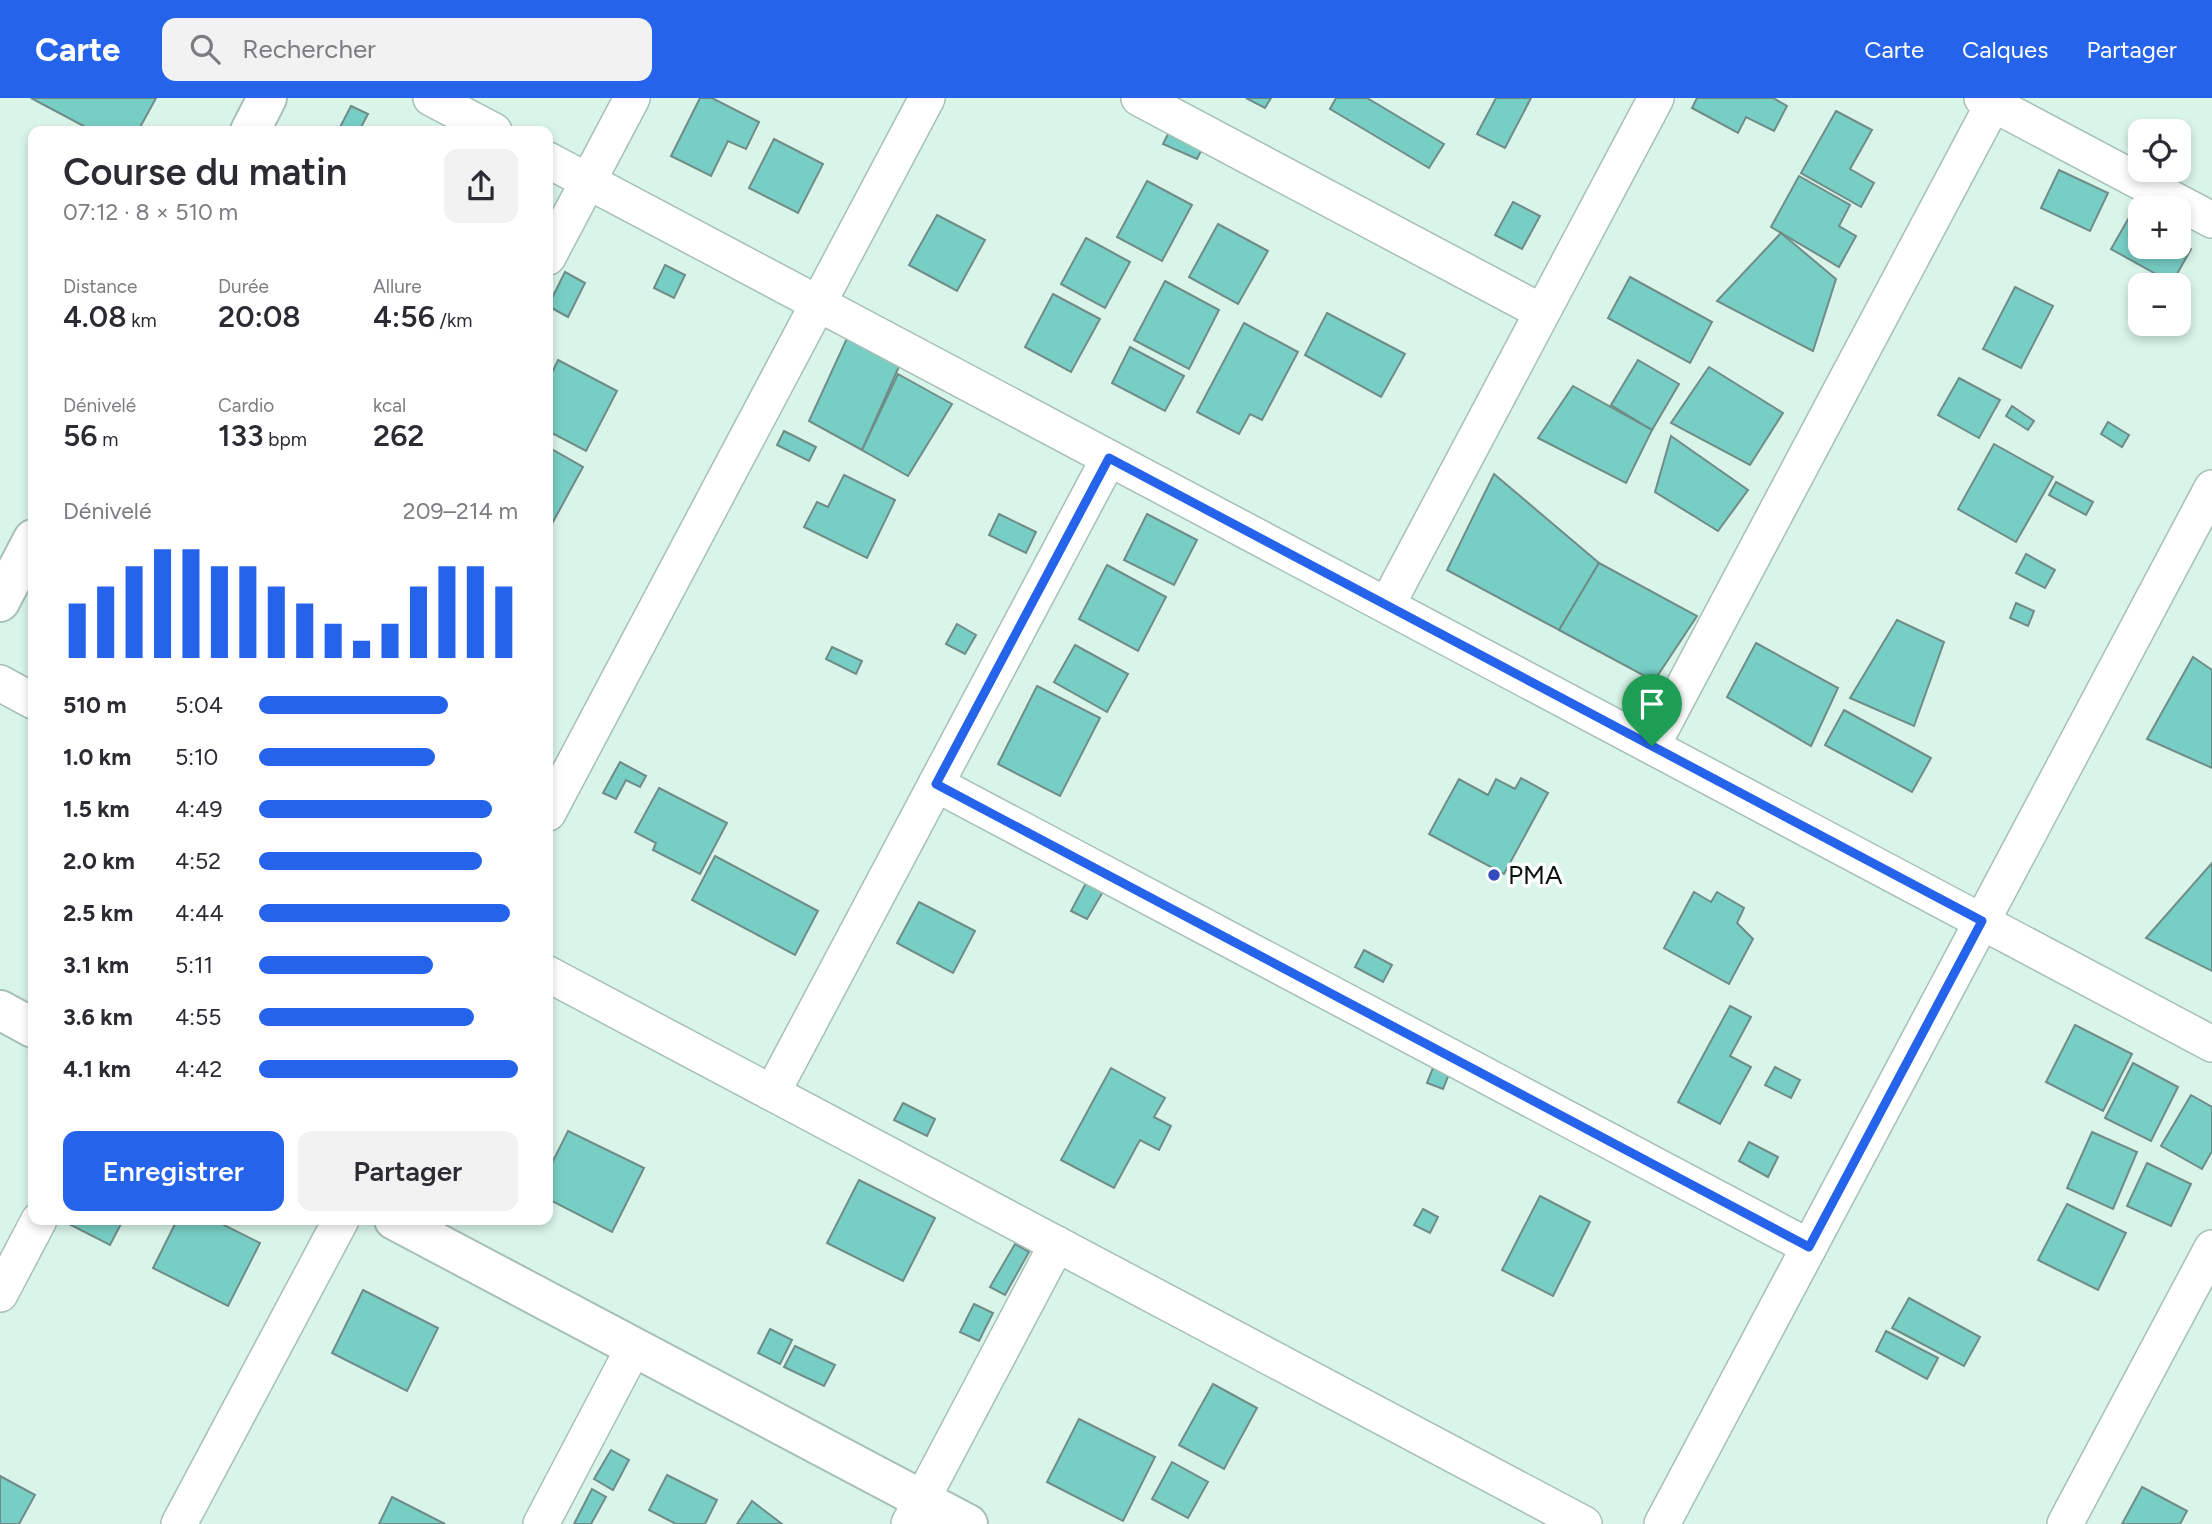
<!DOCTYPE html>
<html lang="fr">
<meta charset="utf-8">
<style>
:root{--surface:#fff;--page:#f2f2f3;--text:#2b2b33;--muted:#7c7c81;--accent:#2563eb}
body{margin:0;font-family:Figtree,sans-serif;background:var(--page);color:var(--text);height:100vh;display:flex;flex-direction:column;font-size:26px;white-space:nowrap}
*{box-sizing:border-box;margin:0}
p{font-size:23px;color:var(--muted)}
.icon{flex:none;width:38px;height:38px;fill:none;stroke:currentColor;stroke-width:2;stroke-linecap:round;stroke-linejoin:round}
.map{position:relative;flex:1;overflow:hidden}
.drawer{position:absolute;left:28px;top:28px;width:525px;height:1099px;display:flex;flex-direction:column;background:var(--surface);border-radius:14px;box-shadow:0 4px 10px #0003}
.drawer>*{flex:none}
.fabs{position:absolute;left:2128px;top:21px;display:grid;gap:14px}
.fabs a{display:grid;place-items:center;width:63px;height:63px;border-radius:14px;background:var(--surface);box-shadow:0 4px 10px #0003;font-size:35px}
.pin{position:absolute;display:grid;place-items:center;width:60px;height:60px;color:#fff;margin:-72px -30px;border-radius:50% 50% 50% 0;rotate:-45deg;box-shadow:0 0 7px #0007}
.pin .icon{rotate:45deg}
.round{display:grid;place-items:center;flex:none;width:74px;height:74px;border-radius:14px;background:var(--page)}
.overview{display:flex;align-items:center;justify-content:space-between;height:119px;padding:0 35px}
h1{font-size:38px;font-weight:600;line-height:52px}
.stats{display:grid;grid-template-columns:repeat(3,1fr);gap:10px;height:119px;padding:7px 35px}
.stats div{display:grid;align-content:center}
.stats b{font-size:30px;font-weight:600}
.stats small{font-size:19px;font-weight:400}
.stats p{font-size:19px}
.chart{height:196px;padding:14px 35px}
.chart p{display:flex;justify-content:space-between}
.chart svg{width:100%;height:126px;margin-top:7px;stroke:var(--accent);stroke-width:6}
.action{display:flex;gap:14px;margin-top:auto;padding:14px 35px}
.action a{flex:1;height:80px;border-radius:14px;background:var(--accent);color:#fff;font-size:28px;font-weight:600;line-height:80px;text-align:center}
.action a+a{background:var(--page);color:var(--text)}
ul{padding:0 35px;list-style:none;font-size:23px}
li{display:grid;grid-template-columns:112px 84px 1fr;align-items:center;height:52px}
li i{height:18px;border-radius:9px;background:var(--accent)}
header{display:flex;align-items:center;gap:42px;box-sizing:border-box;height:98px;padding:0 35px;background:var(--accent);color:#fff}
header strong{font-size:33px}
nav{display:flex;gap:38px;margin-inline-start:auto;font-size:24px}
.search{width:490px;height:63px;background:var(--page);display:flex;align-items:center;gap:18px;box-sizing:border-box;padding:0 24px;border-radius:14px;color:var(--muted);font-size:26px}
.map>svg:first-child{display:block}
.building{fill:#77cec5;stroke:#708c88;stroke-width:2}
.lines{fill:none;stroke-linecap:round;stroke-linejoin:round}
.minor-casing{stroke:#a6c0b5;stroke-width:38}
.tertiary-casing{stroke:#a6c0b5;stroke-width:42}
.minor{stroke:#fff;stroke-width:35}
.tertiary{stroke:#fff;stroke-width:38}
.route-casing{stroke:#fff;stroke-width:14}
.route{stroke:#2563eb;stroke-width:9}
.poi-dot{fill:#334bbd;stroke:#fff;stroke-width:2.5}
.labels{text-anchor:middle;stroke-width:7;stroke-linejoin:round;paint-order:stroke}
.poi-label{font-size:26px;fill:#0b1411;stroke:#fff;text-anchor:start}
</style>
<header>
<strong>Carte</strong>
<div class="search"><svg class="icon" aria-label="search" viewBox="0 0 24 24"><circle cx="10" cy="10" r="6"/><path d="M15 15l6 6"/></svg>Rechercher</div>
<nav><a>Carte</a><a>Calques</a><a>Partager</a></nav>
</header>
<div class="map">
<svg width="2212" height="1426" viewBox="0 0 2212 1426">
<rect width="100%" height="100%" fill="#d9f4e8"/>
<!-- building -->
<g class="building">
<polygon points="31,0 156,0 138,33 93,33"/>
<polygon points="700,0 712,0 759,24 746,51 728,43 711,78 671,58"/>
<polygon points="1246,0 1271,0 1265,10"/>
<polygon points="1336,0 1367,0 1444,46 1429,70 1330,11"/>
<polygon points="1496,0 1531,0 1505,50 1477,36"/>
<polygon points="1697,0 1773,0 1787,8 1774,33 1746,19 1738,35 1692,10"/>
<polygon points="351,8 368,16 359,33 338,33"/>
<polygon points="1836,13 1872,32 1850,71 1874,85 1861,109 1801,75"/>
<polygon points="1170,32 1204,47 1197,61 1163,46"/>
<polygon points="774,41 823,66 798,115 749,90"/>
<polygon points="2059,72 2108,95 2090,133 2041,110"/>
<polygon points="1799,78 1850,107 1839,128 1856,138 1839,169 1771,129"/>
<polygon points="1147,83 1192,107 1162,163 1117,139"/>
<polygon points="1513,104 1540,118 1522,151 1495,137"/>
<polygon points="2131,116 2140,121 2140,149 2179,149 2179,144 2191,151 2172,185 2111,151"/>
<polygon points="937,117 985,142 957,193 909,167"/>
<polygon points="1218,126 1268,153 1238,206 1189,179"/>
<polygon points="1781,135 1836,181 1813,253 1717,203"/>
<polygon points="1086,140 1130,164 1105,210 1061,186"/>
<polygon points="665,167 685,177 674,200 654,190"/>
<polygon points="565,174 585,185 568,219 548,208"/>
<polygon points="1630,179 1712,224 1690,265 1608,220"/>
<polygon points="1165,183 1219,212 1189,271 1134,242"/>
<polygon points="2015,189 2053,208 2021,270 1983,251"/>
<polygon points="1053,196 1100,221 1071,274 1025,249"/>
<polygon points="1327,215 1405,256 1381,299 1305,257"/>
<polygon points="1244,225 1298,254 1262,322 1250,316 1239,336 1197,314"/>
<polygon points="848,238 901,264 862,352 809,323"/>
<polygon points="1130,249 1184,278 1165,313 1112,285"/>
<polygon points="558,262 617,293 586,353 548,333 548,283"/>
<polygon points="1638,262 1679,286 1652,332 1611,307"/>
<polygon points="1709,269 1783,315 1750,367 1671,325"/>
<polygon points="898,276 952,306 908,378 862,352"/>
<polygon points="1959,280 2000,302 1979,340 1938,317"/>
<polygon points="1573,288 1652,332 1626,385 1538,340"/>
<polygon points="2012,308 2034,323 2028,332 2006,318"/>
<polygon points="2108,324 2129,337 2122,349 2101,336"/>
<polygon points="784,333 816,349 809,363 777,347"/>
<polygon points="1671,338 1748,392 1718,433 1655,394"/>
<polygon points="1994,346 2053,379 2016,444 1958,411"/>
<polygon points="548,349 583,369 548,433"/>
<polygon points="1494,376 1599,465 1559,532 1447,472"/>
<polygon points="844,377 895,402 867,460 804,429 817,404 828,409"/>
<polygon points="2056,384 2093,404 2086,417 2049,397"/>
<polygon points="999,416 1036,434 1026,455 989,437"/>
<polygon points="1147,416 1197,442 1174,487 1124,462"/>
<polygon points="2026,456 2055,472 2045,490 2016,475"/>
<polygon points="1599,465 1697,518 1654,583 1559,532"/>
<polygon points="1107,467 1166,499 1138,553 1079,521"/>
<polygon points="2016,505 2034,513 2028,528 2010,520"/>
<polygon points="1897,522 1944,544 1914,628 1850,600"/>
<polygon points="957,526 976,537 965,556 946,546"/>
<polygon points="1756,545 1838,590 1811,648 1727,599"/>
<polygon points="1075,547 1128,576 1107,614 1054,584"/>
<polygon points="832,549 862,563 856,576 826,561"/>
<polygon points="2193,559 2212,572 2212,670 2147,641"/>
<polygon points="1037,588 1100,620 1060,698 998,666"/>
<polygon points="1844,612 1931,660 1912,694 1825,647"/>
<polygon points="620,664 646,678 640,689 626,682 616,701 603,695"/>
<polygon points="1521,680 1548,695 1504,776 1429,736 1459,681 1488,697 1496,681 1515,691"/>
<polygon points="659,690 727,725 700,776 653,752 656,745 635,734"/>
<polygon points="715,758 818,813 795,857 692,802"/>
<polygon points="2212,765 2212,873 2146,840"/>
<polygon points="1087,783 1104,792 1087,821 1071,813"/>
<polygon points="1694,794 1711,804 1717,794 1744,810 1737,825 1753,841 1729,886 1664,850"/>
<polygon points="919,804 975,833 953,875 897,845"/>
<polygon points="1364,852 1392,867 1383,884 1355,869"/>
<polygon points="1730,908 1751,919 1730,958 1751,969 1720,1026 1678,1004"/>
<polygon points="2075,927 2132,956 2103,1013 2046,984"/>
<polygon points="2133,965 2178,989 2151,1043 2105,1020"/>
<polygon points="1775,969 1800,982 1791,1000 1765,987"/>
<polygon points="1111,970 1165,1000 1154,1019 1171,1028 1159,1052 1140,1042 1114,1090 1061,1062"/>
<polygon points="1433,970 1449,976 1443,991 1427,985"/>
<polygon points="2191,997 2212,1009 2212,1053 2202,1071 2161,1048"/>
<polygon points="903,1005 935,1021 927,1038 894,1022"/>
<polygon points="568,1033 644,1070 612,1134 548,1101 548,1073"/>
<polygon points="2092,1034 2137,1054 2113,1111 2067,1090"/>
<polygon points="1749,1044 1778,1059 1768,1079 1739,1063"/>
<polygon points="2147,1065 2191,1086 2171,1128 2127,1108"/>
<polygon points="859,1082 935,1120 903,1183 827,1145"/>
<polygon points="1540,1098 1590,1124 1553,1198 1502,1172"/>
<polygon points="2067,1106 2126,1135 2098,1192 2038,1162"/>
<polygon points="1423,1111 1438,1119 1430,1135 1414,1127"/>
<polygon points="71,1122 123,1122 110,1147 69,1126"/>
<polygon points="177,1122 214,1122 260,1145 228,1208 153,1170"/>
<polygon points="1015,1146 1029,1154 1005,1197 990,1189"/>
<polygon points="363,1192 438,1230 407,1293 332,1255"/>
<polygon points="1909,1200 1980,1239 1964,1268 1892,1230"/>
<polygon points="974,1206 993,1215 979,1243 960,1234"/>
<polygon points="770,1231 792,1242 780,1266 758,1255"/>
<polygon points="1886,1233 1938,1260 1927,1281 1876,1253"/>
<polygon points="795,1248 835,1267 824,1288 784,1269"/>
<polygon points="1213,1286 1257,1310 1224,1371 1179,1347"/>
<polygon points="1079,1321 1155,1359 1123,1423 1047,1384"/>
<polygon points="611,1352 629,1362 613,1392 594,1381"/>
<polygon points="1172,1364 1208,1384 1188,1420 1152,1401"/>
<polygon points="667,1377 717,1402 705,1426 676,1426 649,1412"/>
<polygon points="0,1378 35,1397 19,1426 0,1426"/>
<polygon points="2142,1389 2187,1413 2180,1426 2122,1426"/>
<polygon points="592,1391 606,1399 591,1426 574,1426"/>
<polygon points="392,1399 445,1426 379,1426"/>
<polygon points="752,1403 782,1426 737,1426"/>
</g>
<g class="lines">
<!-- minor casing -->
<g class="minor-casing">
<g id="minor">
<polyline points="431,0 494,33"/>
<polyline points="1139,0 1542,214"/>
<polyline points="1982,0 2212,122"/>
<polyline points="548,62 2212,946"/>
<polyline points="548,159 632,0"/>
<polyline points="1387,507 1656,0"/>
<polyline points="0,585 33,603"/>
<polyline points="1652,648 1993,6"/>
<polyline points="936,686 1809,1149"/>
<polyline points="548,715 927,0"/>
<polyline points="548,876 1584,1426"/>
<polyline points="772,995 1109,360"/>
<polyline points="0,1196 39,1122"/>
<polyline points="179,1426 341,1122"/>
<polyline points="541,1426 634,1249"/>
<polyline points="909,1426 1057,1146"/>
<polyline points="1662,1426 2212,390"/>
<polyline points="2065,1426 2212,1150"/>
</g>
</g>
<!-- tertiary casing -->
<g class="tertiary-casing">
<g id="tertiary">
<polyline points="250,33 267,0"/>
<polyline points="0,504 33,441"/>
<polyline points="0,912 33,930"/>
<polyline points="394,1122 968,1426"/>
</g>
</g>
<!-- minor -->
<use href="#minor" class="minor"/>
<!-- tertiary -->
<use href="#tertiary" class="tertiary"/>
</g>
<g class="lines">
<!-- route casing -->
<g class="route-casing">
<polygon id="route" points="1109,360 1982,823 1809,1149 936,686"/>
</g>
<!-- route -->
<use href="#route" class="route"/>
</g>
<!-- markers -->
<circle class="poi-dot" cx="1494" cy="777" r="7"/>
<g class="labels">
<!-- poi labels -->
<g class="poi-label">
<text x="1508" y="786">PMA</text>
</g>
</g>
</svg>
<div class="fabs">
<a><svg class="icon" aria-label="locate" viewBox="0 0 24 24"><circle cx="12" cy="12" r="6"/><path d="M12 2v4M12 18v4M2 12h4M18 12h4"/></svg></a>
<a>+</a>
<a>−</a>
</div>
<div class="pin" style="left:1652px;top:648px;background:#1e9e55"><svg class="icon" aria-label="arrive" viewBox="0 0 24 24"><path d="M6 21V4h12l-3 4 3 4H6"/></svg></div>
<section class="drawer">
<div class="overview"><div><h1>Course du matin</h1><p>07:12 · 8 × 510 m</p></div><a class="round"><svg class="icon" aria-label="share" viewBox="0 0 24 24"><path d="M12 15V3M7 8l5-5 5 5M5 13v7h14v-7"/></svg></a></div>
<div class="stats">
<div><p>Distance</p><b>4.08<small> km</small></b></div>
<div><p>Durée</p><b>20:08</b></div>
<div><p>Allure</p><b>4:56<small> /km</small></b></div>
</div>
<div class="stats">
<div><p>Dénivelé</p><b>56<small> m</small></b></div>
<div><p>Cardio</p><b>133<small> bpm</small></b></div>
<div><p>kcal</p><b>262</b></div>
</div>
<div class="chart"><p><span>Dénivelé</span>209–214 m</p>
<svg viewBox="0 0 160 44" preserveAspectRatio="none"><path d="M5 44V25M15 44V19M25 44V12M35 44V6M45 44V6M55 44V12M65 44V12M75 44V19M85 44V25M95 44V32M105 44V38M115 44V32M125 44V19M135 44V12M145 44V12M155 44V19"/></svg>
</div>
<ul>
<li><b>510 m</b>5:04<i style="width:73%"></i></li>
<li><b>1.0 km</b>5:10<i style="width:68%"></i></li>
<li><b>1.5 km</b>4:49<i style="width:90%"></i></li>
<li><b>2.0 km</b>4:52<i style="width:86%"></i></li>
<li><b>2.5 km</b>4:44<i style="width:97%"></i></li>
<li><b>3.1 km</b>5:11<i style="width:67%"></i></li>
<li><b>3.6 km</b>4:55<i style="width:83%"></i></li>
<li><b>4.1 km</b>4:42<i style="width:100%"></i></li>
</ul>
<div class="action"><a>Enregistrer</a><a>Partager</a></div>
</section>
</div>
